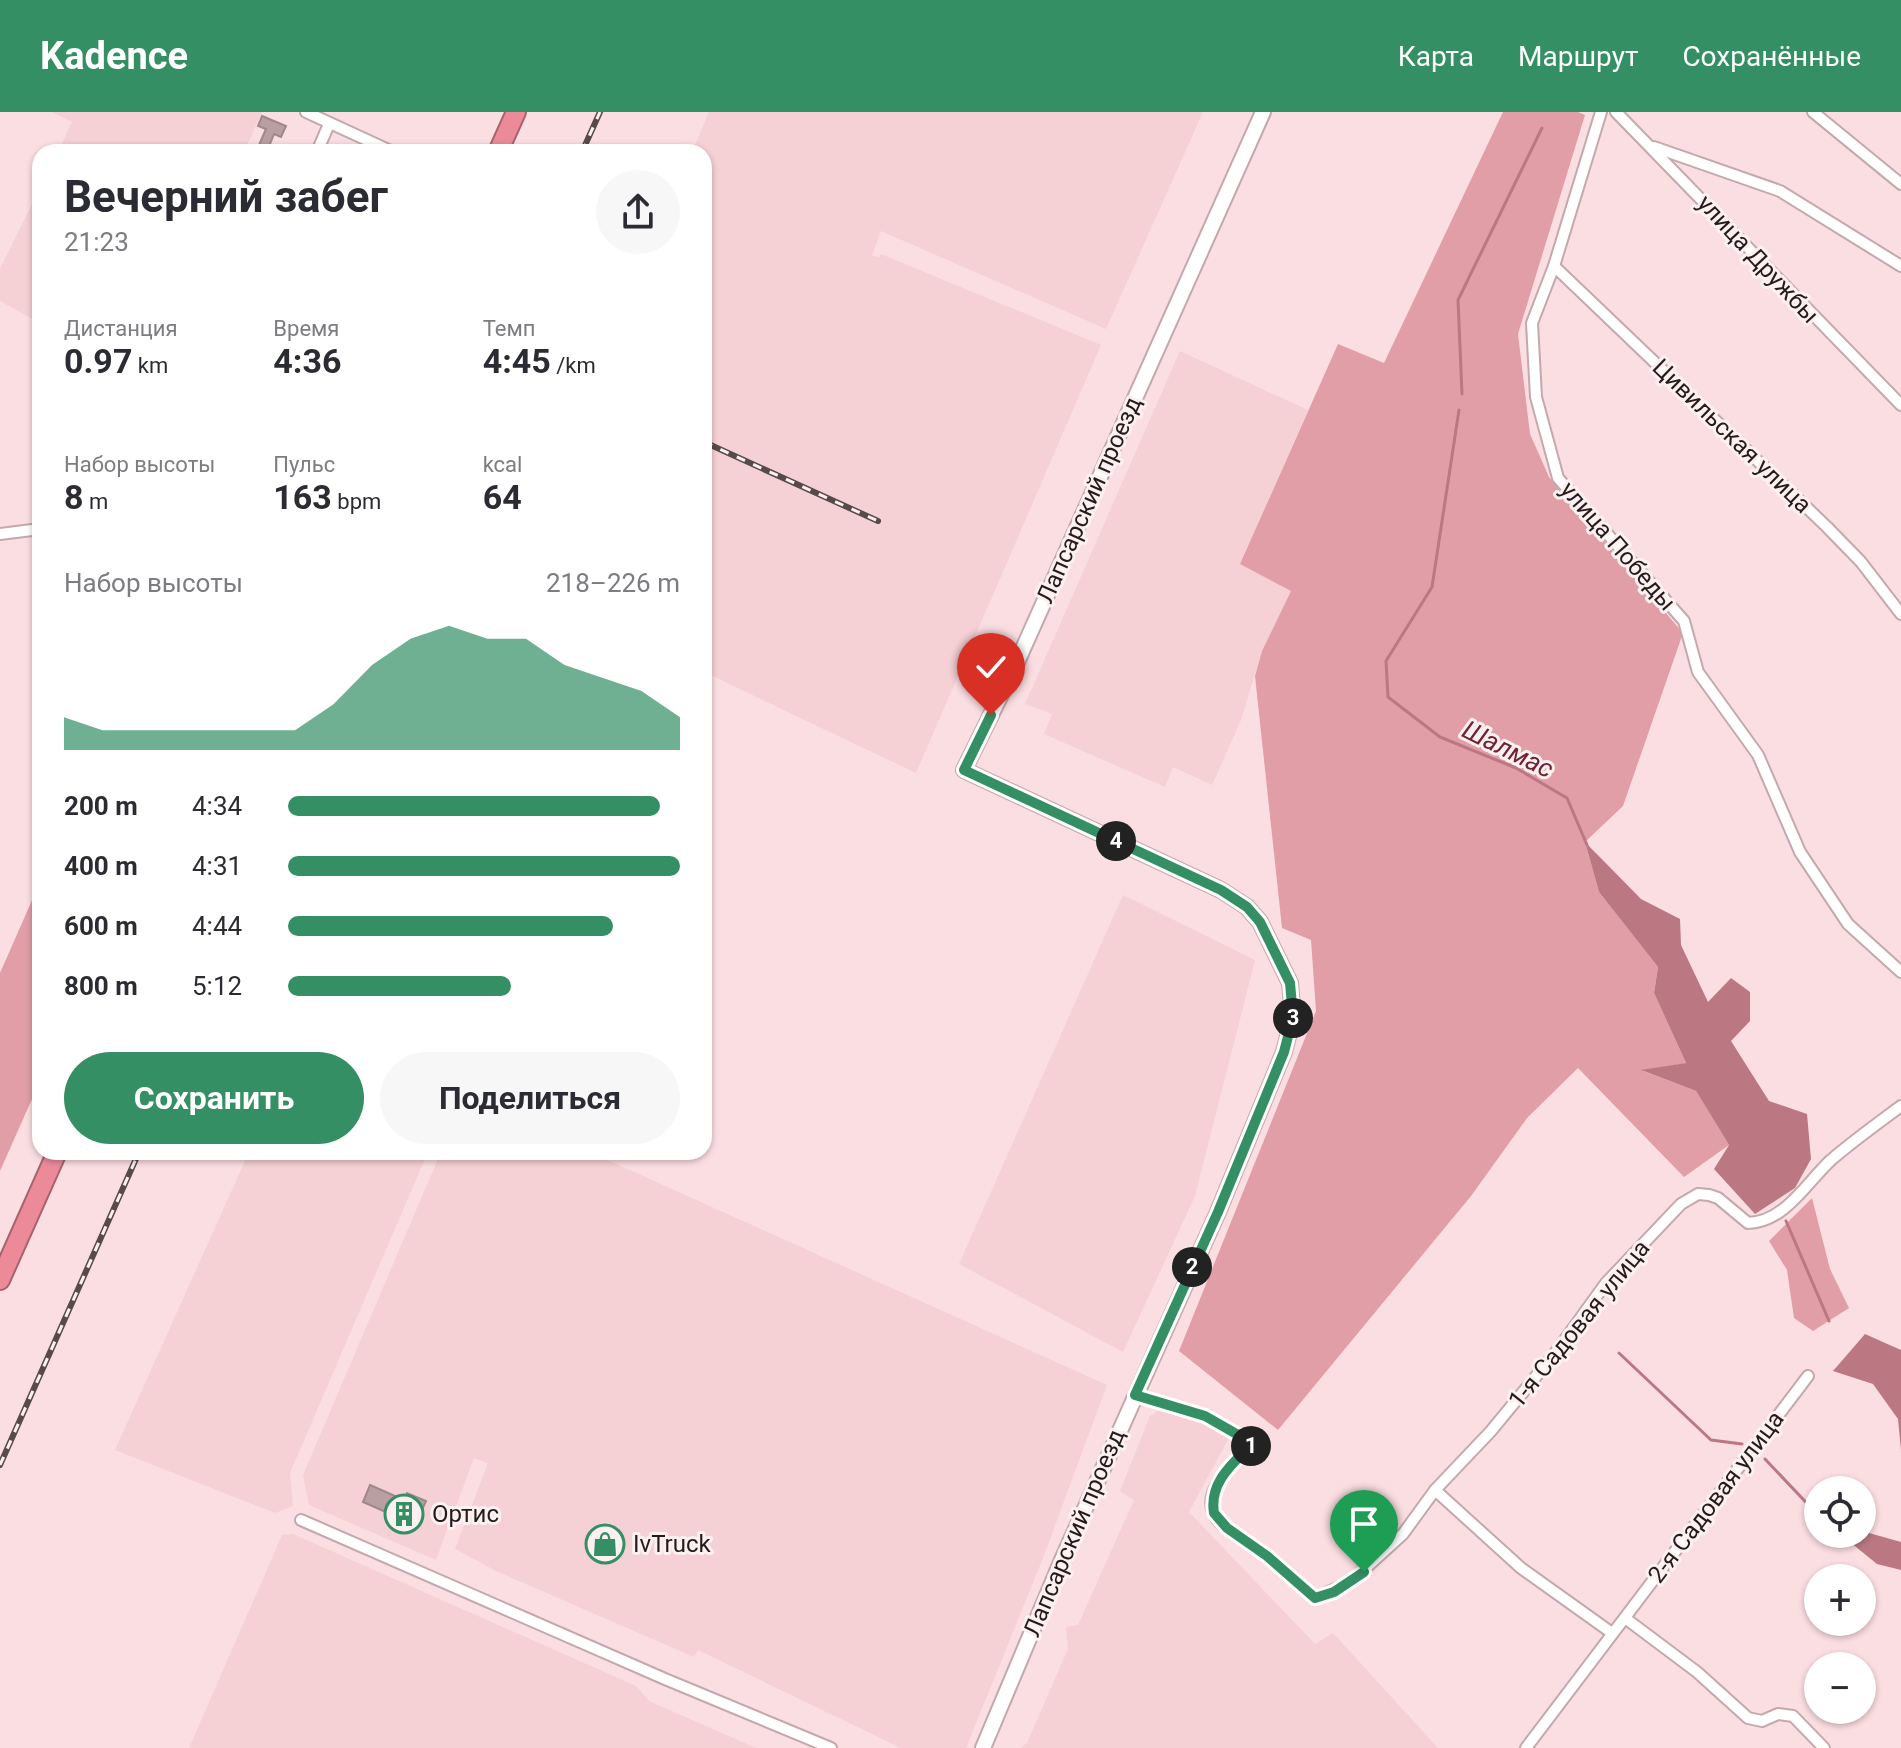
<!DOCTYPE html>
<html lang="ru">
<meta charset="utf-8">
<style>
:root{--surface:#fff;--page:#f7f7f7;--text:#2b2b33;--muted:#7c7c81;--accent:#348f65}
body{margin:0;font-family:Roboto,sans-serif;background:var(--page);color:var(--text);height:100vh;display:flex;flex-direction:column;font-size:30px;white-space:nowrap}
*{box-sizing:border-box;margin:0}
p{font-size:26px;color:var(--muted)}
.icon{flex:none;width:44px;height:44px;fill:none;stroke:currentColor;stroke-width:2;stroke-linecap:round;stroke-linejoin:round}
.map{position:relative;flex:1;overflow:hidden}
.sheet{position:absolute;left:32px;top:32px;width:680px;height:1016px;display:flex;flex-direction:column;background:var(--surface);border-radius:24px;box-shadow:0 2px 6px #0004}
.sheet>*{flex:none}
.controls{position:absolute;left:1804px;top:1364px;display:grid;gap:16px}
.controls a{display:grid;place-items:center;width:72px;height:72px;border-radius:50%;background:var(--surface);box-shadow:0 2px 6px #0004;font-size:40px}
.pin{position:absolute;display:grid;place-items:center;width:68px;height:68px;color:#fff;margin:-82px -34px;border-radius:50% 50% 50% 0;rotate:-45deg;box-shadow:0 0 8px #0007}
.pin .icon{rotate:45deg}
.km{position:absolute;width:40px;height:40px;margin:-20px;border-radius:50%;background:#222;color:#fff;font-size:22px;line-height:40px;text-align:center}
.round{display:grid;place-items:center;flex:none;width:84px;height:84px;border-radius:42px;background:var(--page)}
.headline{display:flex;align-items:center;justify-content:space-between;height:136px;padding:0 32px}
h1{font-size:44px;font-weight:700;line-height:60px}
.metrics{display:grid;grid-template-columns:repeat(3,1fr);gap:12px;height:136px;padding:8px 32px}
.metrics div{display:grid;align-content:center}
.metrics b{font-size:34px;font-weight:700}
.metrics small{font-size:22px;font-weight:400}
.metrics p{font-size:22px}
.chart{height:224px;padding:16px 32px}
.chart p{display:flex;justify-content:space-between}
.chart svg{width:100%;height:144px;margin-top:8px;fill:var(--accent);opacity:.7}
.cta{display:flex;gap:16px;margin-top:auto;padding:16px 32px}
.cta a{flex:1;height:92px;border-radius:48px;background:var(--accent);color:#fff;font-size:32px;font-weight:700;line-height:92px;text-align:center}
.cta a+a{background:var(--page);color:var(--text)}
ul{padding:0 32px;list-style:none;font-size:26px}
li{display:grid;grid-template-columns:128px 96px 1fr;align-items:center;height:60px}
li i{height:20px;border-radius:10px;background:var(--accent)}
header{display:flex;align-items:center;gap:48px;box-sizing:border-box;height:112px;padding:0 40px;background:var(--accent);color:#fff}
header strong{font-size:38px}
nav{display:flex;gap:44px;margin-inline-start:auto;font-size:28px}
.map>svg:first-child{display:block}
.built{fill:#f5d0d4}
.green{fill:#e19ea7}
.water{fill:#bb7882}
.lines{fill:none;stroke-linecap:round;stroke-linejoin:round}
.stream{stroke:#bb7882;stroke-width:3}
.building{fill:#ba9fa2;stroke:#a1878a;stroke-width:2}
.street-casing{stroke:#c4a9ac;stroke-width:14}
.secondary-casing{stroke:#c4a9ac;stroke-width:18}
.highway-casing{stroke:#a6636e;stroke-width:22}
.street{stroke:#fff;stroke-width:10}
.secondary{stroke:#fff;stroke-width:14}
.highway{stroke:#ec8a9a;stroke-width:18}
.rail-casing{stroke:#58494b;stroke-width:6}
.rail{stroke:#fcf0f1;stroke-width:3;stroke-dasharray:9;stroke-linecap:butt}
.route-casing{stroke:#fff;stroke-width:16}
.route{stroke:#348f65;stroke-width:10}
.labels{text-anchor:middle;stroke-width:6;stroke-linejoin:round;paint-order:stroke}
.street-label{font-size:24px;fill:#251b1c;stroke:#fcf0f1}
.poi-label{font-size:24px;fill:#251b1c;stroke:#fcf0f1;text-anchor:start}
.water-label{font-size:26px;font-style:italic;fill:#722134;stroke:#fcf0f1}
</style>
<header>
<strong>Kadence</strong>
<nav><a>Карта</a><a>Маршрут</a><a>Сохранённые</a></nav>
</header>
<div class="map">
<svg width="1901" height="1636" viewBox="0 0 1901 1636">
<rect width="100%" height="100%" fill="#fbdee1"/>
<!-- built -->
<g class="built">
<polygon points="52,0 262,0 244,40 58,40 72,10"/>
<polygon points="709,0 1203,0 1106,217 881,119 872,143 879,146 881,142 1101,233 916,661 704,560 704,40 692,40"/>
<polygon points="40,76 40,211 0,189 0,157"/>
<polygon points="1180,239 1308,298 1240,452 1291,479 1262,539 1241,608 1212,673 1173,655 1165,675 1044,622 1052,602 1025,592"/>
<polygon points="1123,783 1255,848 1195,1084 1123,1240 959,1152"/>
<polygon points="249,1040 428,1040 290,1361 293,1394 275,1401 115,1338"/>
<polygon points="441,1040 590,1040 1107,1273 1043,1446 966,1636 901,1636 698,1538 694,1545 496,1459 455,1437 488,1351 474,1346 436,1448 309,1393 303,1363"/>
<polygon points="1164,1295 1172,1300 1175,1296 1231,1322 1189,1400 1315,1532 1333,1521 1438,1636 1021,1636 1027,1631 1068,1537 1066,1515 1078,1513 1134,1388 1120,1379 1150,1304"/>
<polygon points="293,1422 636,1574 649,1589 756,1636 189,1636 282,1423"/>
</g>
<!-- green -->
<g class="green">
<polygon points="1503,0 1578,0 1585,3 1518,222 1530,322 1549,365 1683,521 1623,694 1585,730 1599,780 1658,855 1654,881 1686,951 1643,959 1696,979 1729,1033 1684,1065 1578,956 1527,1006 1471,1084 1278,1318 1179,1239 1316,899 1311,828 1282,816 1255,564 1262,539 1291,479 1240,452 1338,232 1384,251"/>
<polygon points="40,770 40,969 0,1059 0,861"/>
<polygon points="1812,1086 1830,1157 1849,1196 1813,1219 1794,1206 1787,1158 1769,1129"/>
</g>
<!-- water -->
<g class="water">
<polygon points="1585,730 1641,787 1680,807 1681,833 1708,890 1731,866 1750,880 1750,909 1731,929 1769,989 1807,1002 1811,1047 1795,1076 1755,1102 1714,1057 1729,1033 1696,979 1641,958 1686,951 1654,881 1658,855 1599,780"/>
<polygon points="1865,1222 1901,1238 1901,1338 1898,1307 1873,1272 1833,1259"/>
<polygon points="1862,1419 1901,1430 1901,1458 1877,1452 1840,1422 1862,1422"/>
</g>
<g class="lines">
<!-- stream -->
<g class="stream">
<polyline points="1462,282 1458,188 1542,16"/>
<polyline points="1459,298 1432,475 1386,549 1388,585 1440,625 1516,656 1567,686 1587,733"/>
<polyline points="1786,1109 1829,1209"/>
<polyline points="1619,1241 1711,1328 1742,1332"/>
<polyline points="1765,1347 1818,1403"/>
</g>
</g>
<!-- building -->
<g class="building">
<polygon points="262,4 286,14 281,25 274,22 268,37 259,33 266,17 258,14"/>
<polygon points="370,1373 404,1388 407,1381 426,1389 415,1413 363,1390"/>
</g>
<g class="lines">
<!-- street casing -->
<g class="street-casing">
<g id="street">
<polyline points="306,0 393,40"/>
<polyline points="1601,0 1554,154 1532,211 1536,285 1558,366 1684,509 1698,560 1758,643 1800,740 1848,812 1901,860"/>
<polyline points="1616,0 1901,293"/>
<polyline points="1813,0 1901,72"/>
<polyline points="1654,35 1780,79 1901,154"/>
<polyline points="317,40 329,12"/>
<polyline points="1554,154 1827,415 1861,450 1901,502"/>
<polyline points="0,422 40,417"/>
<path d="M1135 1283 1205 1304 1247 1328 1251 1333C1235 1349 1197 1381 1217 1407 1228 1421 1248 1430 1263 1441 1282 1454 1298 1471 1315 1486L1349 1471 1403 1422 1435 1378 1491 1319 1556 1240 1606 1171 1681 1092 1698 1082 1709 1083 1718 1086 1748 1111C1785 1110 1807 1070 1831 1048 1853 1029 1878 1011 1901 994"/>
<polyline points="1435,1378 1521,1456 1612,1521"/>
<polyline points="301,1408 665,1567 831,1636"/>
<polyline points="1625,1506 1697,1560 1748,1606 1762,1609 1778,1602 1793,1604 1824,1636"/>
<polyline points="1526,1636 1808,1264"/>
</g>
</g>
<!-- secondary casing -->
<g class="secondary-casing">
<polyline id="secondary" points="983,1636 1062,1448 1218,1100 1284,940 1293,905 1290,871 1260,810 1247,795 1221,778 964,658 1018,548 1263,0"/>
</g>
<!-- highway casing -->
<g class="highway-casing">
<g id="highway">
<polyline points="498,40 516,0"/>
<polyline points="0,1168 57,1040"/>
</g>
</g>
<!-- street -->
<use href="#street" class="street"/>
<!-- secondary -->
<use href="#secondary" class="secondary"/>
<!-- highway -->
<use href="#highway" class="highway"/>
<!-- rail casing -->
<g class="rail-casing">
<g id="rail">
<polyline points="582,40 600,0"/>
<polyline points="704,330 878,409"/>
<polyline points="0,1353 139,1040"/>
</g>
</g>
<!-- rail -->
<use href="#rail" class="rail"/>
</g>
<g class="lines">
<!-- route casing -->
<g class="route-casing">
<path id="route" d="M991 603 964 658 1221 778 1247 795 1260 810 1290 871 1293 905 1284 940 1218 1100 1135 1283 1205 1304 1247 1328 1251 1333C1232 1352 1209 1371 1214 1401L1227 1416 1267 1444 1315 1486 1334 1480 1364 1460"/>
</g>
<!-- route -->
<use href="#route" class="route"/>
</g>
<!-- icons -->
<defs>
<g id="building-ring" transform="scale(2)"><circle r="9.5" fill="#fcf0f1" stroke="#348f65" stroke-width="1.5"/><path d="M-4-6H4V6H1V3H-1V6H-4ZM-2.5-4.3h1.7v1.8h-1.7ZM.8-4.3h1.7v1.8H.8ZM-2.5-1h1.7V.8h-1.7ZM.8-1h1.7V.8H.8Z" fill="#348f65"/></g>
<g id="shop-ring" transform="scale(2)"><circle r="9.5" fill="#fcf0f1" stroke="#348f65" stroke-width="1.5"/><path d="M-5-2.5h2.3a2.7 3.5 0 0 1 5.4 0H5L5.5 6h-11ZM-1.5-2.5h3a1.5 2.3 0 0 0-3 0Z" fill="#348f65"/></g>
</defs>
<g fill-rule="evenodd">
<use href="#building-ring" x="404" y="1402"/>
<use href="#shop-ring" x="605" y="1432"/>
</g>
<g class="labels">
<!-- street labels -->
<g class="street-label">
<text transform="translate(1758 147) rotate(47)" y="8">улица Дружбы</text>
<text transform="translate(1732 324) rotate(44)" y="8">Цивильская улица</text>
<text transform="translate(1089 388) rotate(-66)" y="8">Лапсарский проезд</text>
<text transform="translate(1618 434) rotate(49)" y="8">улица Победы</text>
<text transform="translate(1579 1212) rotate(-51)" y="8">1-я Садовая улица</text>
<text transform="translate(1716 1385) rotate(-53)" y="8">2-я Садовая улица</text>
<text transform="translate(1074 1421) rotate(-67)" y="8">Лапсарский проезд</text>
</g>
<!-- poi labels -->
<g class="poi-label">
<text x="432" y="1410">Ортис</text>
<text x="633" y="1440">IvTruck</text>
</g>
<!-- water labels -->
<g class="water-label">
<text transform="translate(1508 637) rotate(26)" y="9">Шалмас</text>
</g>
</g>
</svg>
<div class="controls">
<a><svg class="icon" aria-label="locate" viewBox="0 0 24 24"><circle cx="12" cy="12" r="6"/><path d="M12 2v4M12 18v4M2 12h4M18 12h4"/></svg></a>
<a>+</a>
<a>−</a>
</div>
<div class="pin" style="left:1364px;top:1460px;background:#1e9e55"><svg class="icon" aria-label="arrive" viewBox="0 0 24 24"><path d="M6 21V4h12l-3 4 3 4H6"/></svg></div>
<div class="pin" style="left:991px;top:603px;background:#d93025"><svg class="icon" aria-label="check" viewBox="0 0 24 24"><path d="M5 12l5 5 9-10"/></svg></div>
<b class="km" style="left:1251px;top:1334px">1</b>
<b class="km" style="left:1192px;top:1155px">2</b>
<b class="km" style="left:1293px;top:906px">3</b>
<b class="km" style="left:1116px;top:729px">4</b>
<section class="sheet">
<div class="headline"><div><h1>Вечерний забег</h1><p>21:23</p></div><a class="round"><svg class="icon" aria-label="share" viewBox="0 0 24 24"><path d="M12 15V3M7 8l5-5 5 5M5 13v7h14v-7"/></svg></a></div>
<div class="metrics">
<div><p>Дистанция</p><b>0.97<small> km</small></b></div>
<div><p>Время</p><b>4:36</b></div>
<div><p>Темп</p><b>4:45<small> /km</small></b></div>
</div>
<div class="metrics">
<div><p>Набор высоты</p><b>8<small> m</small></b></div>
<div><p>Пульс</p><b>163<small> bpm</small></b></div>
<div><p>kcal</p><b>64</b></div>
</div>
<div class="chart"><p><span>Набор высоты</span>218–226 m</p>
<svg viewBox="0 0 160 44" preserveAspectRatio="none"><path d="M0 44V34L10 38L20 38L30 38L40 38L50 38L60 38L70 30L80 18L90 10L100 6L110 10L120 10L130 18L140 22L150 26L160 34V44z"/></svg>
</div>
<ul>
<li><b>200 m</b>4:34<i style="width:95%"></i></li>
<li><b>400 m</b>4:31<i style="width:100%"></i></li>
<li><b>600 m</b>4:44<i style="width:83%"></i></li>
<li><b>800 m</b>5:12<i style="width:57%"></i></li>
</ul>
<div class="cta"><a>Сохранить</a><a>Поделиться</a></div>
</section>
</div>
